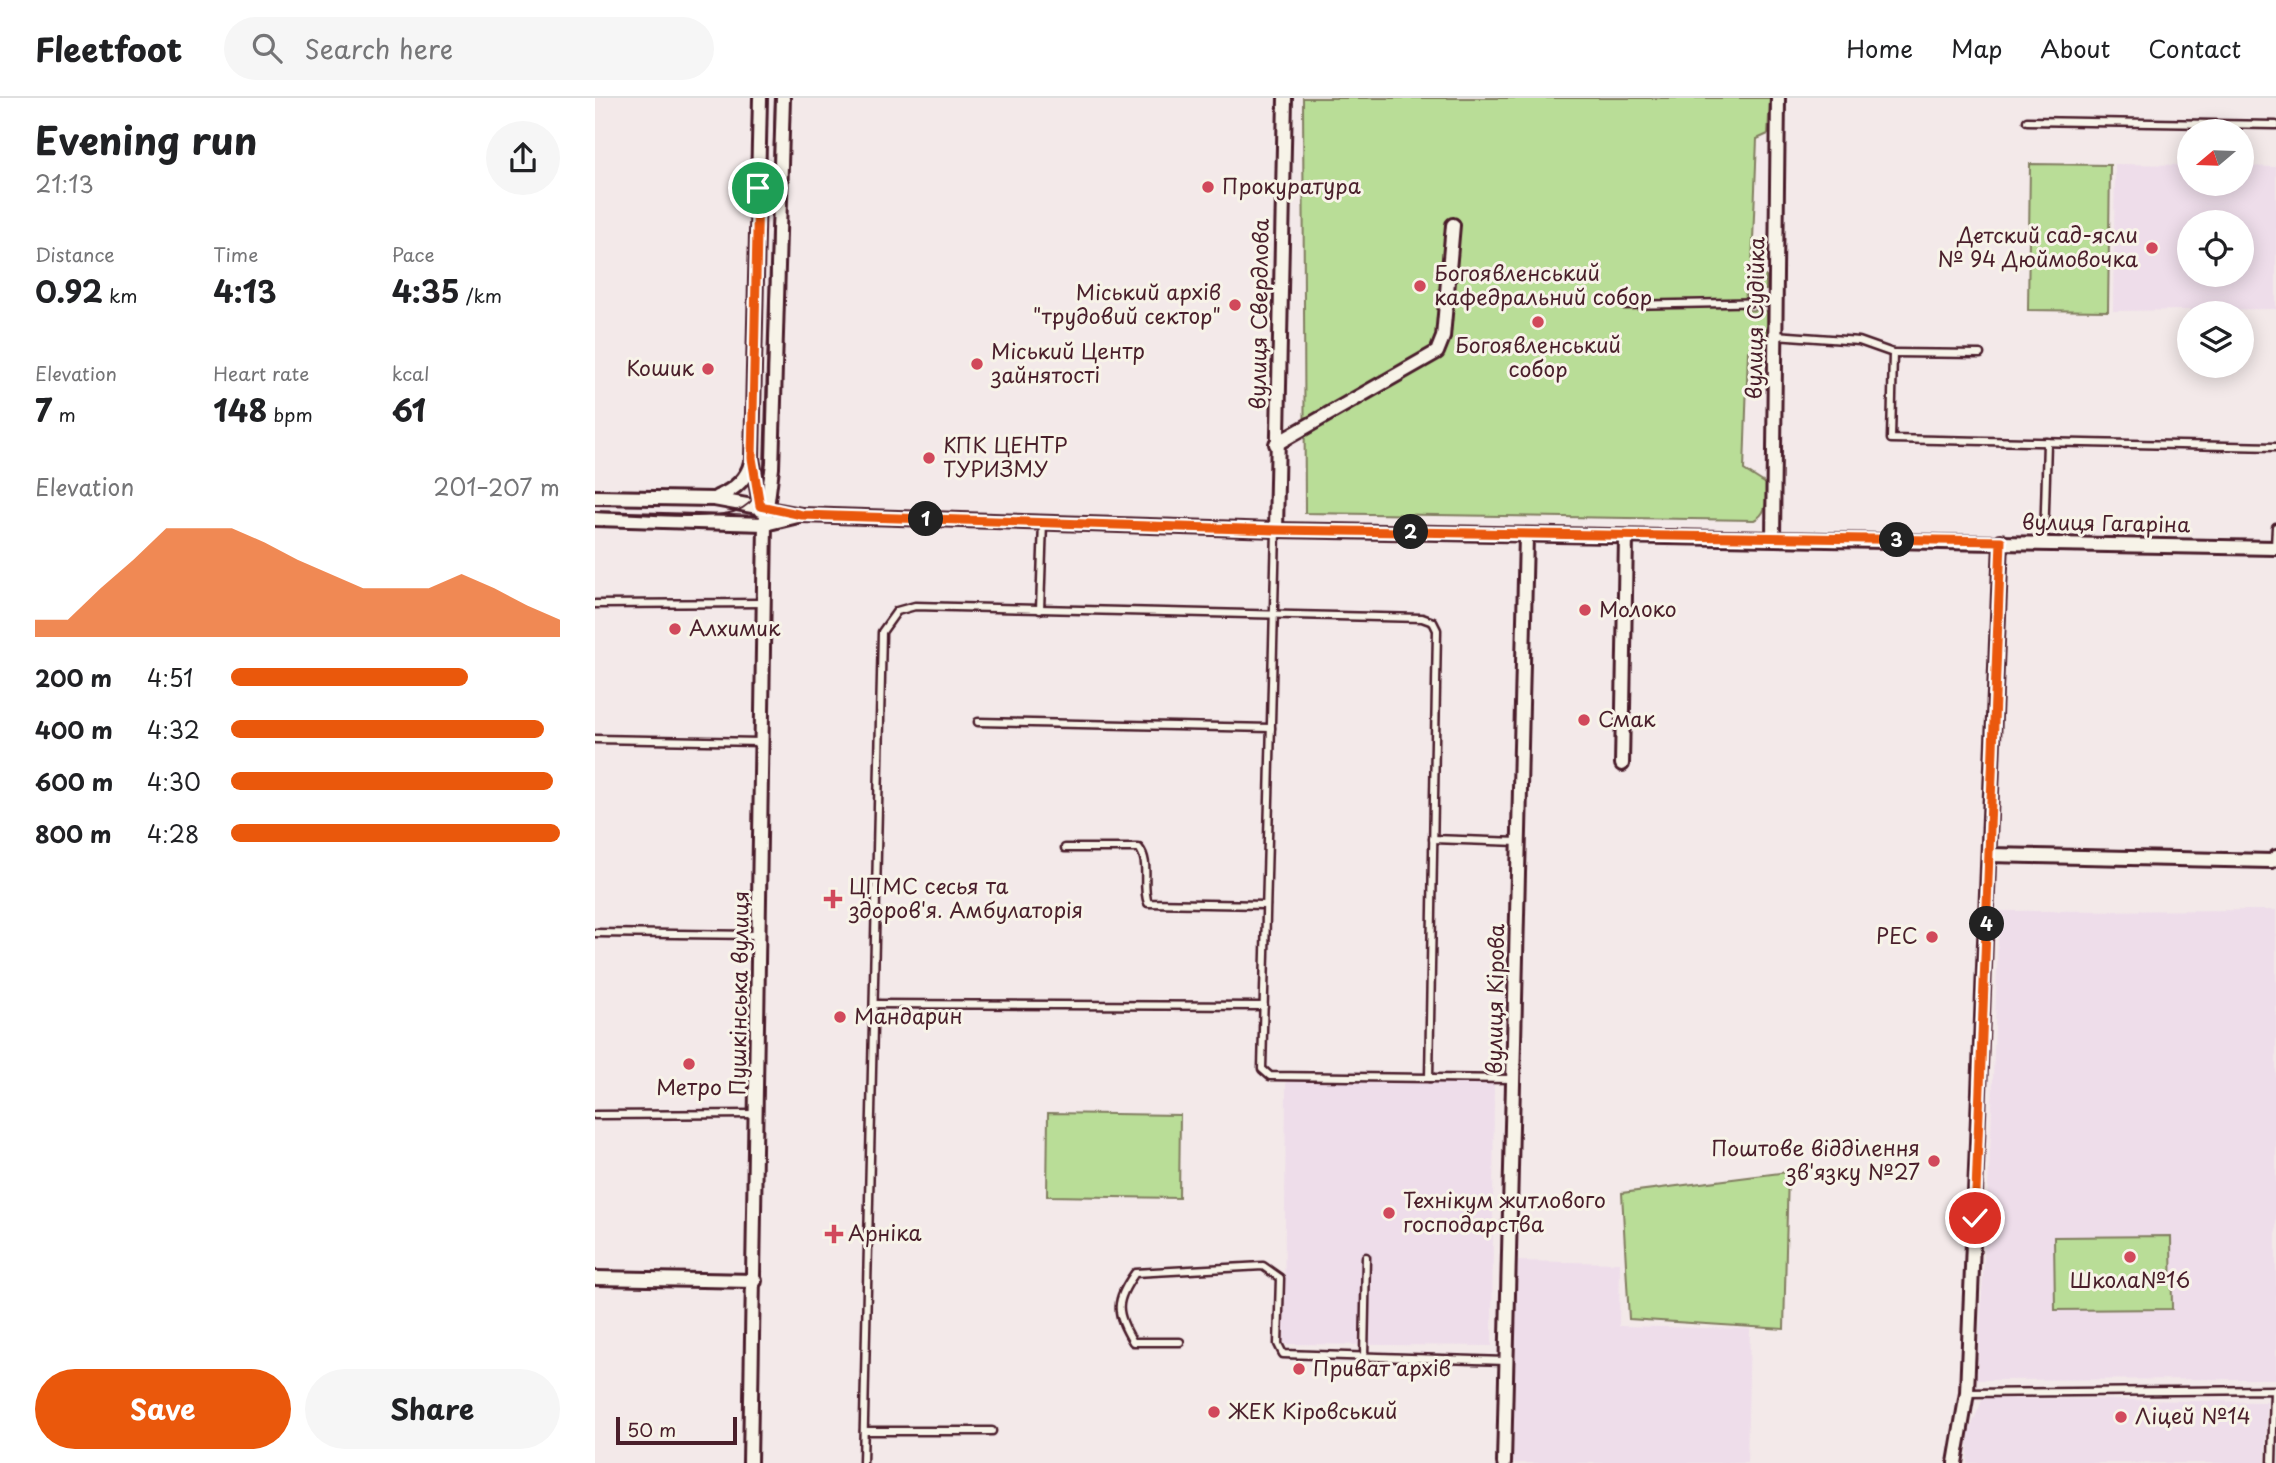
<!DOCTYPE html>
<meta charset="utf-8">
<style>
:root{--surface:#fff;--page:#f6f6f6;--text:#202124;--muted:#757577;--line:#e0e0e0;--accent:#ea580c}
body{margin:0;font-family:"Playpen Sans",sans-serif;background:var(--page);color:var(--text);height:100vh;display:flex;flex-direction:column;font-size:26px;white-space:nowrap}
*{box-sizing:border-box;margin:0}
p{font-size:23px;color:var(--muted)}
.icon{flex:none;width:38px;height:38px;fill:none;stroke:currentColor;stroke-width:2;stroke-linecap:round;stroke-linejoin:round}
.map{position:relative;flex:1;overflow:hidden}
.drawer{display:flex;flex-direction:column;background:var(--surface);width:595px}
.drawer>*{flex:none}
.needle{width:46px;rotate:251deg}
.controls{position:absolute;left:1582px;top:21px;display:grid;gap:14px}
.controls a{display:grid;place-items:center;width:77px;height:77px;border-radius:50%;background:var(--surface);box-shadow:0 4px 18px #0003;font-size:35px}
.scale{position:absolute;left:21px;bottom:18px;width:121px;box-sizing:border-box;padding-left:7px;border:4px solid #4a1f2b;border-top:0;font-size:19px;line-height:24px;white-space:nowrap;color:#4a1f2b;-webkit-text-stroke:5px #f7f3e8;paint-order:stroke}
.pin{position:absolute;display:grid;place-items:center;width:60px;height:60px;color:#fff;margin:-30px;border:4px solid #fff;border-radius:50%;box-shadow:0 2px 7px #0007}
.km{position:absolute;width:35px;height:35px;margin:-18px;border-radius:50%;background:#222;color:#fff;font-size:19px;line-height:35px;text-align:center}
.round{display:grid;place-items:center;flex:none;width:74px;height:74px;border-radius:37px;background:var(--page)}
.summary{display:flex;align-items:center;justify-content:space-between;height:119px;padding:0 35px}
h1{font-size:38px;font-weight:700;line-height:52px}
.metrics{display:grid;grid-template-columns:repeat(3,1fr);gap:10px;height:119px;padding:7px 35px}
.metrics div{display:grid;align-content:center}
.metrics b{font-size:30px;font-weight:700}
.metrics small{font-size:19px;font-weight:400}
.metrics p{font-size:19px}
.chart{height:196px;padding:14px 35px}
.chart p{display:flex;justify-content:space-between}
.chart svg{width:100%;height:126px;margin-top:7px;fill:var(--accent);opacity:.7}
.button{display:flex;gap:14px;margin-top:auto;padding:14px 35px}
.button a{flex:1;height:80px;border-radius:42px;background:var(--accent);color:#fff;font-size:28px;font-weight:700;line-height:80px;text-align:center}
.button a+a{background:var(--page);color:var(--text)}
ul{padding:0 35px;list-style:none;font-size:23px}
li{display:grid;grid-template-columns:112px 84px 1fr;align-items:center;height:52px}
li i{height:18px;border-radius:9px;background:var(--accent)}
header{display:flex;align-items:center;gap:42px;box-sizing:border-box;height:98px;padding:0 35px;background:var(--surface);border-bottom:2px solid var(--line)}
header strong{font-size:33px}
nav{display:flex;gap:38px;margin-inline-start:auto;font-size:24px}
.search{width:490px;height:63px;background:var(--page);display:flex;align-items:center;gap:18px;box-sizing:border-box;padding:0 24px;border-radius:38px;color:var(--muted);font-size:26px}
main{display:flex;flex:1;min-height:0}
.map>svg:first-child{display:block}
.built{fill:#eeddea;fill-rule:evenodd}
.green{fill:#b9dd97;stroke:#827e61;stroke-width:2}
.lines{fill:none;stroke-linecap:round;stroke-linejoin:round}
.lane-casing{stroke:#4a1f2b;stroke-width:11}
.street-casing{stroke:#4a1f2b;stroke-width:18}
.lane{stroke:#f7f3e8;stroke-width:6}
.street{stroke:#f7f3e8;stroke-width:12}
.tram{stroke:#4a1f2b;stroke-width:2}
.route-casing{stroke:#fff;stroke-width:14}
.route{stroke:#ea580c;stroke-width:9}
.poi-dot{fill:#d1495b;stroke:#f7f3e8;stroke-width:2.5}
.labels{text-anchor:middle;stroke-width:6;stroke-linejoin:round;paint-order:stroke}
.poi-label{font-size:21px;fill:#4a1f2b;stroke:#f7f3e8;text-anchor:start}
.street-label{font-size:21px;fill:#4a1f2b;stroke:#f7f3e8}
</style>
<header>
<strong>Fleetfoot</strong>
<div class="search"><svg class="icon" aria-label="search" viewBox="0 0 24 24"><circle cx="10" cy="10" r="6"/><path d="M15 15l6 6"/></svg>Search here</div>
<nav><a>Home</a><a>Map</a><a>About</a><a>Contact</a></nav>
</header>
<main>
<section class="drawer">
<div class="summary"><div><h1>Evening run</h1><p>21:13</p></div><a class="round"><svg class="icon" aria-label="share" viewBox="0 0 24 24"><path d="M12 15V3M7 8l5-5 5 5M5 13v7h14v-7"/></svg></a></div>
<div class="metrics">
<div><p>Distance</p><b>0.92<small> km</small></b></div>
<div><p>Time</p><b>4:13</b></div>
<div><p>Pace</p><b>4:35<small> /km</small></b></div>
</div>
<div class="metrics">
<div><p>Elevation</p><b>7<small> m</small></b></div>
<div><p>Heart rate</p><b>148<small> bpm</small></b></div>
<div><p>kcal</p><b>61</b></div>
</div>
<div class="chart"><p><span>Elevation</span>201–207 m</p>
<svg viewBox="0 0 160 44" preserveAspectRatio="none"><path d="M0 44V38L10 38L20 27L30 17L40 6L50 6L60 6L70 11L80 17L90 22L100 27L110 27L120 27L130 22L140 27L150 33L160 38V44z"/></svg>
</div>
<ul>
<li><b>200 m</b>4:51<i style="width:72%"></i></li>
<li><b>400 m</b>4:32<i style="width:95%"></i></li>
<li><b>600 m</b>4:30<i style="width:98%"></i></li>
<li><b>800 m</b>4:28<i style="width:100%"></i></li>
</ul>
<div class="button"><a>Save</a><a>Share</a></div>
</section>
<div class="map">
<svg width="1681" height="1365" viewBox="0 0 1681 1365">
<rect width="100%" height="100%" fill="#f3e9e9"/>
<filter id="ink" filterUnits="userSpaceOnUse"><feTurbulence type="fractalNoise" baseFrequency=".0143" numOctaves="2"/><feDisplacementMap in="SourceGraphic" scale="14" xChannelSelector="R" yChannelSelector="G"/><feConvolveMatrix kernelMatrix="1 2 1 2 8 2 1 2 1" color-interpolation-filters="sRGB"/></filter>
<g filter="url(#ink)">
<!-- built -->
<g class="built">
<path d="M1520 66 1594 67V86H1647V68L1681 69V211L1518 213ZM1647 124V177H1594V124Z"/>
<polygon points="1681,812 1681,1281 1382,1282 1396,1037 1404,813"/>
<polygon points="691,982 899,984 897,1248 689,1246"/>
<polygon points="918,1163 1025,1165 1024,1228 1155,1231 1152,1365 914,1365"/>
<polygon points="1388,1300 1672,1304 1670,1365 1372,1365 1374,1334"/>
</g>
<!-- green -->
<g class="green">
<path d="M708 0H1175L1173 36 1162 41 1157 168 1171 179V192H1151L1150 212 1172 213V241L1153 253 1149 372 1171 386C1170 401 1174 415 1159 422L710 415Z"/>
<polygon points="1435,66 1515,67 1513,213 1433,212"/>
<polygon points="453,1015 585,1017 584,1100 452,1098"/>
<polygon points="1193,1074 1189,1231 1034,1221 1027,1095"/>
<polygon points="1576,1138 1577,1211 1460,1212 1459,1139"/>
</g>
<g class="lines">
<!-- lane casing -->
<g class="lane-casing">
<g id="lane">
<polyline points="1432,23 1681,27"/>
<polyline points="1030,207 1181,204"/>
<polyline points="1180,237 1264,243 1298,255 1296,341 1681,349"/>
<polyline points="1298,255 1385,256"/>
<polyline points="681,432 667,971 675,978 918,981"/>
<polyline points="1449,444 1452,344"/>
<polyline points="1680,449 1681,429"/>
<polyline points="0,506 169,505"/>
<polyline points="445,512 448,424"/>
<polyline points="383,624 676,630"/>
<polyline points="0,641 166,644"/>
<polyline points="838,741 924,744"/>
<path d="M470 750H544C556 765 546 787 553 805L671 807"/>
<polyline points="0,835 163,837"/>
<polyline points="279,906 669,908"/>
<polyline points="0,1017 163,1016"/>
<path d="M585 1244H538C520 1214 520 1203 540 1175L668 1168 685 1180 683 1246 688 1256 911 1263"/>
<polyline points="769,1259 771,1159"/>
<polyline points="1372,1295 1679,1292 1677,1365"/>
<polyline points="269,1333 397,1333"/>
<polyline points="268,1365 287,534 302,513 320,508 827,520 838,524 842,532 834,980"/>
</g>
</g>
<!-- street casing -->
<g class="street-casing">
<g id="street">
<polyline points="165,0 157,360 166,412"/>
<polyline points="681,346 842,254 848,239 858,127"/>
<polyline points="0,399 119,401 207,417 681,432 1681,450"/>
<path d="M122 399C139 392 152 382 156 364"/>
<polyline points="0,421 170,426 203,418"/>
<polyline points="681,432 690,0"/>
<polyline points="1178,440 1183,0"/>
<polyline points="1027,666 1031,440"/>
<polyline points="1394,757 1677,763 1681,759"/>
<polyline points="0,1180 160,1183"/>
<polyline points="155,1365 170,426 177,370 188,0"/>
<polyline points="909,1365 931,438"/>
<polyline points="1360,1365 1372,1295 1406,443"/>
</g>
</g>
<!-- lane -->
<use href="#lane" class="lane"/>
<!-- street -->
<use href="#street" class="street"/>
<!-- tram -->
<path class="tram" d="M0 414C32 415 115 423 141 413 161 406 169 385 171 365L180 0"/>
</g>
</g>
<g class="lines" filter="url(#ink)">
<!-- route casing -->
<g class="route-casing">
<polyline id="route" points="163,90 157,360 165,408 207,417 681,432 1406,443 1380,1120"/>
</g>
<!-- route -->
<use href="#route" class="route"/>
</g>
<!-- markers -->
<g class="poi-dot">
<circle cx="613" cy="89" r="7"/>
<circle cx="1557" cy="150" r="7"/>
<circle cx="825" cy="188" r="7"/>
<circle cx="640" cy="207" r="7"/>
<circle cx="943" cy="224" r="7"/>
<circle cx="382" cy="266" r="7"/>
<circle cx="113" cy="271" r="7"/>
<circle cx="334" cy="360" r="7"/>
<circle cx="990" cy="512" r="7"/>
<circle cx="80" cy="531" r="7"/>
<circle cx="989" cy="622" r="7"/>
<path d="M234.5 790.5h7v7h7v7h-7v7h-7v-7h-7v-7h7z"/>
<circle cx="1337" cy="839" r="7"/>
<circle cx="245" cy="919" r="7"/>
<circle cx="94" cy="966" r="7"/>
<circle cx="1339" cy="1063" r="7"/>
<circle cx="794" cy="1115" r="7"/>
<path d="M235.5 1125.5h7v7h7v7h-7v7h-7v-7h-7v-7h7z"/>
<circle cx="1535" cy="1159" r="7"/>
<circle cx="704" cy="1271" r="7"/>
<circle cx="619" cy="1314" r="7"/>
<circle cx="1526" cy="1319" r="7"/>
</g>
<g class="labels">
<!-- poi labels -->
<g class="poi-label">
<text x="627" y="96">Прокуратура</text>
<text x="1543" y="145" text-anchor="end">Детский сад-ясли<tspan x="1543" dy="24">№ 94 Дюймовочка</tspan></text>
<text x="839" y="183">Богоявленський<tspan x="839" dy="24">кафедральний собор</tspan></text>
<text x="626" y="202" text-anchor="end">Міський архів<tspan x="626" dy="24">"трудовий сектор"</tspan></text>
<text x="943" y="255" text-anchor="middle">Богоявленський<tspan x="943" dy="24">собор</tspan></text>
<text x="396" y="261">Міський Центр<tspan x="396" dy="24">зайнятості</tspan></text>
<text x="99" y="278" text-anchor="end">Кошик</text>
<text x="348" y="355">КПК ЦЕНТР<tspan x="348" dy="24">ТУРИЗМУ</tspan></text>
<text x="1004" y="519">Молоко</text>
<text x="94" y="538">Алхимик</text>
<text x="1003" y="629">Смак</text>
<text x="254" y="796">ЦПМС сесья та<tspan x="254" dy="24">здоров'я. Амбулаторія</tspan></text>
<text x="1323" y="846" text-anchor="end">РЕС</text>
<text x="259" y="926">Мандарин</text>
<text x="94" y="997" text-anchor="middle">Метро</text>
<text x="1325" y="1058" text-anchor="end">Поштове відділення<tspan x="1325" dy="24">зв'язку №27</tspan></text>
<text x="808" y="1110">Технікум житлового<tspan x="808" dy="24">господарства</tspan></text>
<text x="253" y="1143">Арніка</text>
<text x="1535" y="1190" text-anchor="middle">Школа№16</text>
<text x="718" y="1278">Приват архів</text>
<text x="633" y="1321">ЖЕК Кіровський</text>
<text x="1540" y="1326">Ліцей №14</text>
</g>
<!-- street labels -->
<g class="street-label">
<text transform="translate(665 216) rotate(-89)" y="7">вулиця Свердлова</text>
<text transform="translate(1161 220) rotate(-89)" y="7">вулиця Судійка</text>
<text transform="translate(1511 426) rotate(1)" y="7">вулиця Гагаріна</text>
<text transform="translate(145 895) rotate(-89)" y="7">Пушкінська вулиця</text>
<text transform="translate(901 901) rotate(-89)" y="7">вулиця Кірова</text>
</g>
</g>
</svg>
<div class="controls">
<a><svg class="needle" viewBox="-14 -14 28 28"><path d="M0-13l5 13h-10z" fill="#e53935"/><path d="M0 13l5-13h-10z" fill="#757577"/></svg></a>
<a><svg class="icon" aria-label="locate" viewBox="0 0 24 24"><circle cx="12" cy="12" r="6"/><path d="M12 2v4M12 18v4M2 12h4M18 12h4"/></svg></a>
<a><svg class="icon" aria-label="layers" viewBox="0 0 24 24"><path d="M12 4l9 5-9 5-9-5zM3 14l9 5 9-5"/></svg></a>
</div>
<div class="scale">50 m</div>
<div class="pin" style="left:163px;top:90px;background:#1e9e55"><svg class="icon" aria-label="arrive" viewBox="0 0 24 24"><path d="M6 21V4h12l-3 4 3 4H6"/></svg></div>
<div class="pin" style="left:1380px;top:1120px;background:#d93025"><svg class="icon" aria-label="check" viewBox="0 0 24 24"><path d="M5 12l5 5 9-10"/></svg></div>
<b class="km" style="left:331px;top:421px">1</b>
<b class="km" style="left:816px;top:434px">2</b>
<b class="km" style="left:1302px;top:442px">3</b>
<b class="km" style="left:1392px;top:826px">4</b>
</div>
</main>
